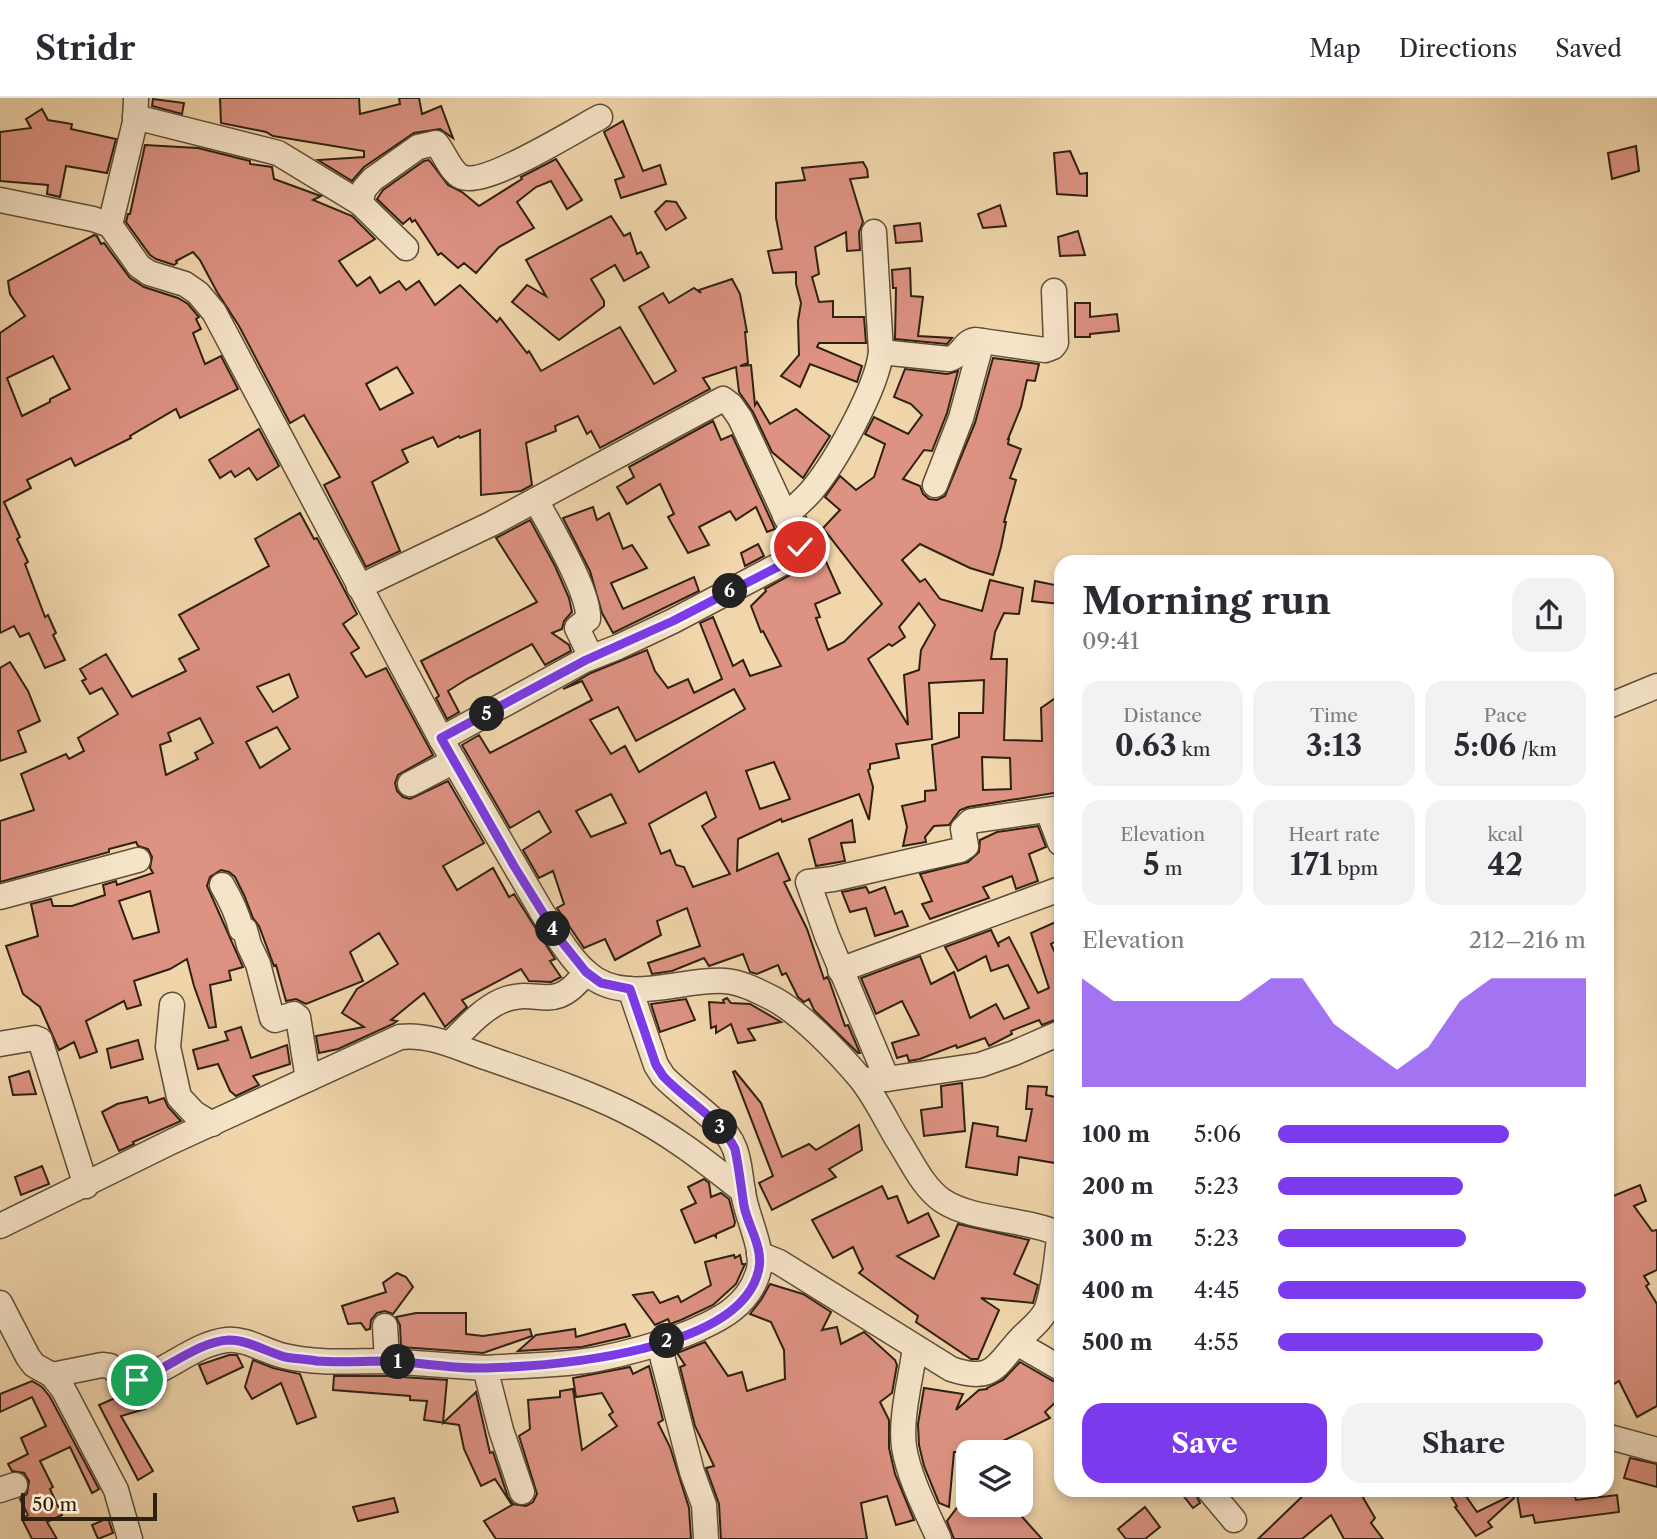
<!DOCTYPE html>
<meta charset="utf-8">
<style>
:root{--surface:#fff;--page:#f2f2f3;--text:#2b2b33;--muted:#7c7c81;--line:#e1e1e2;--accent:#7c3aed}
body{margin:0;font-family:"Libre Caslon Text",serif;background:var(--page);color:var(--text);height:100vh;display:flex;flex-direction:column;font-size:26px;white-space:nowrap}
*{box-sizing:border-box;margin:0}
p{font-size:23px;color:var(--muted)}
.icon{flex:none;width:38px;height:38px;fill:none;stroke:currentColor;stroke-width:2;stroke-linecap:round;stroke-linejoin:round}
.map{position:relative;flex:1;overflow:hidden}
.panel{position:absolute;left:1054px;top:457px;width:560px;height:942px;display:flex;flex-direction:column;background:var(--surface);border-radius:21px;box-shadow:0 4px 10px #0003}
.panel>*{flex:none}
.tools{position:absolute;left:956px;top:1342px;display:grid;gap:14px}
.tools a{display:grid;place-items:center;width:77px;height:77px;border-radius:14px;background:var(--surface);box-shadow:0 4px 10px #0003;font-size:35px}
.scale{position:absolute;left:21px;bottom:18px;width:136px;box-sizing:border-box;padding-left:7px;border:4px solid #2e2111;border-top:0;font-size:19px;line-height:24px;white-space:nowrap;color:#2e2111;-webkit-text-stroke:5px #f6e4c9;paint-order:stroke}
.pin{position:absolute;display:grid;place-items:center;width:60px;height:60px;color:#fff;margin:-30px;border:4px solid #fff;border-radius:50%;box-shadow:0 2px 7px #0007}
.km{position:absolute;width:35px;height:35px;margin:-18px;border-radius:50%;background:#222;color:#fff;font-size:19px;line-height:35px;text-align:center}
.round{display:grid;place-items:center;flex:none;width:74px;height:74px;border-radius:21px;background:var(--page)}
.head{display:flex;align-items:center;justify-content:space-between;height:119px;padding:0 28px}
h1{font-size:38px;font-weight:800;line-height:52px}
.stats{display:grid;grid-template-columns:repeat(3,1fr);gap:10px;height:119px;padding:7px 28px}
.stats div{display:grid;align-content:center;border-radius:18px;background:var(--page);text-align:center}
.stats b{font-size:30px;font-weight:800}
.stats small{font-size:19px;font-weight:400}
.stats p{font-size:19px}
.chart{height:196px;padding:14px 28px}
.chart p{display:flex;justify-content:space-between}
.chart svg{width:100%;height:126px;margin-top:7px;fill:var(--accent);opacity:.7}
.primary-button{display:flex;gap:14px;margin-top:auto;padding:14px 28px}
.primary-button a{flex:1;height:80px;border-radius:21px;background:var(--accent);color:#fff;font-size:28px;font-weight:800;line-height:80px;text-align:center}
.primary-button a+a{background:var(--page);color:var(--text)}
ul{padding:0 28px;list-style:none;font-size:23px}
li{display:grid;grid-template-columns:112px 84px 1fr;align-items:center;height:52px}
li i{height:18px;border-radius:9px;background:var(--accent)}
header{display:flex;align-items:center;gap:42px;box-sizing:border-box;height:98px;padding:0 35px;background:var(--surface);border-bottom:2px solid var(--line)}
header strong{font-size:33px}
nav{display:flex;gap:38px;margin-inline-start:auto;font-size:24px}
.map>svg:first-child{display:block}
.building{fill:#dd9282;stroke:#2e2111;stroke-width:2;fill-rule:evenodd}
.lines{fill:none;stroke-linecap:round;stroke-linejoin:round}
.minor-casing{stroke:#5f4e38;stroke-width:27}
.minor{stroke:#f6e4c9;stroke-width:24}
.route-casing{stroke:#fff;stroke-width:14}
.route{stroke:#7c3aed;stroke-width:9}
</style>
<header>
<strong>Stridr</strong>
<nav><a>Map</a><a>Directions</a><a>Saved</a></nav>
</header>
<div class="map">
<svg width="1657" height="1441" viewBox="0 0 1657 1441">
<rect width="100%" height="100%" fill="#f1d6ac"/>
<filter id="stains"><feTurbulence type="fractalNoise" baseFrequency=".00286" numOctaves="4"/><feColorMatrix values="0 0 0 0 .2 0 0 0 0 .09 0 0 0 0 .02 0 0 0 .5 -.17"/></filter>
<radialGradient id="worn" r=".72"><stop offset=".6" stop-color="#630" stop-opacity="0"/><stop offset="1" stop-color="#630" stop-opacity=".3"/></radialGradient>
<!-- building -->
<g class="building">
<polygon points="220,0 359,0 360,16 400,6 399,0 419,0 422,16 441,8 453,40 440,31 414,35 364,69 352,83 318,62 364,59 364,53 273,38 266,34 221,25"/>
<polygon points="153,1 184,5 182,16 152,8"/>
<polygon points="42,11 48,22 72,26 71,31 116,41 107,75 66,68 60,99 47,96 48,87 0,83 0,34 31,30 26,21"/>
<polygon points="623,23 643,73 660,67 666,86 621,100 615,82 624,79 604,34"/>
<path d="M145 47 198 50 250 63V66L272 69 274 81 318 97 321 98 313 102 352 118 375 141 339 163 357 188 370 179 380 195 399 183 406 192 419 183 435 207 460 187 497 224 500 220 527 255 529 253 541 273 620 229 654 286 676 273 639 209 663 195 669 205 694 190 701 195 699 192 732 181 740 196 747 234H745L748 265 740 268 751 267 755 307 757 304 770 326 796 311 830 338 803 380 772 354 753 314 739 294 736 269 703 280 710 291 600 350 591 333 587 336 578 318 555 328 556 333 526 345 532 387 521 393 481 397 480 332 460 340 459 338 438 349 433 339 402 352 408 364 372 384 400 453 366 469 324 387 340 379 304 317 290 325 239 228 217 194 200 162 193 154 176 163 177 165 174 167 156 161 150 157 126 124 128 116H130ZM397 269 413 295 380 312 366 286Z"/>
<polygon points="1636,48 1639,73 1612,81 1608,55"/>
<polygon points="1070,53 1080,76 1087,75 1087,98 1057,96 1054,55"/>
<polygon points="556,61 582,102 567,111 551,83 536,89 517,104 534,130 499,149 476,175 464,165 458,170 441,155 438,157 415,122 412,124 410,120 403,126 377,101 383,92 424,63 429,62 448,87 462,94 479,108 522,81 521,79"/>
<polygon points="863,64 867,71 868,79 850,81 863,124 859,134 860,152 847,153 846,134 815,149 819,176 812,179 819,204 833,203 833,219 864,219 866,245 819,245 817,249 862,268 857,284 810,266 800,289 781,278 799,257 798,223 801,205 796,186 796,174 773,175 768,153 782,151 776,120 776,85 805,82 802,70"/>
<polygon points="666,103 676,104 686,120 666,132 655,114"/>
<polygon points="1000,107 1006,128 983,130 978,116"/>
<polygon points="611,118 624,138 630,135 637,156 641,154 649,169 624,183 615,167 591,181 604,203 604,208 559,242 512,204 527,187 546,198 526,162"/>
<polygon points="920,125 922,143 896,145 894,128"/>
<polygon points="1078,133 1085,157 1060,158 1058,139"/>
<path d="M94 137 97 138 101 146 104 145 130 180 144 189 178 200 188 206 199 219 196 221 201 231 193 235 205 266 221 258 238 291 180 320 176 311 130 338 131 340 75 368 71 360 27 382 31 390 4 404 20 439 17 441 28 464 25 466 45 519 48 517 56 535 53 537 65 562 45 570 29 535 20 539 14 528 0 535V235L25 218 10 196 8 183ZM53 258 70 291 50 301V304L22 318 7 280Z"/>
<polygon points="910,170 911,198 923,199 918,238 952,240 947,246 895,241 896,190 893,190 892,172"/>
<polygon points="1075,205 1090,205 1090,219 1117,216 1119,233 1090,236 1090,239 1075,239"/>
<path d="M993 260 1039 266 1035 283 1027 282 1021 309 1008 341H1009L1008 346 1021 351 1010 380 1016 382 1004 424H1006L1001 449 993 477 970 470 920 446 902 462 920 484 925 481 940 501 982 513 990 482 1023 490 1019 516 1004 515 995 534 991 561H1007L1004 642 1042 643 1041 610 1060 597V623H1059L1060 694 968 709 960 712 949 727 934 728 925 739 926 744 903 748 907 729 902 708 925 703V693L936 692 932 647 959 639V615H983L984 582 929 585 932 641 896 646 899 660 870 666V671L868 672 873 689 869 722 859 696 782 724 781 721 738 741 737 773 778 755 790 782 784 784 807 831 824 881 827 879 829 882 845 928 848 927 860 955H858L814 912 809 901 804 904 798 899 786 875 782 877 778 867 757 876 750 874 743 856 709 868 704 860 672 873 652 876 648 865 700 848 687 810 657 823 661 837 615 862 605 841 584 850 557 810 564 806 553 773 539 780 523 752 551 734 539 713 510 730 462 647 479 637 490 655 592 602 582 583 563 591 591 575 647 552 655 573 668 590 688 581 694 595 722 581 700 525 713 519 733 568 743 562 750 578 781 568 763 533 761 534 751 508 766 493 765 491 810 466 815 452 813 443 804 421 806 419 840 495 815 506 820 519 816 520 828 552 844 544 882 506 823 430 840 412 825 399 840 378 856 392 874 379 885 346 865 336 874 319 908 336 922 317 911 306 894 299 905 271 947 276 958 273 947 315 932 353 924 352 903 381 920 388 923 396 929 401 937 402 945 398 975 325ZM919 505 935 527 921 552 919 572 904 577 908 627 868 561 889 546 892 548 905 539 899 529ZM734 591 745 611 639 674 625 648 611 656 590 622 618 609 636 643ZM982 659 1010 660 1011 691 983 692ZM774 664 790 701 760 711 746 673ZM706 694 716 719 702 728 730 776 693 789 684 769 676 767 670 752 661 756 649 726ZM611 696 626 725 591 739 576 713Z"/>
<polygon points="713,323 721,342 732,337 775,431 767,434 756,409 736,422 730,413 699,429 709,447 688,455 668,419 674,416 660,386 627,406 617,389 634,379 629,369"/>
<polygon points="259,331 279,368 257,382 249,370 235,379 231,373 220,380 209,362"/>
<polygon points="593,409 597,422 609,415 623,451 632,447 647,470 611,485 623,511 694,479 699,493 613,535 602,515 590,473 563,420"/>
<path d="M300 415 314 441 317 440 357 516 343 526 359 550 351 555 366 579 386 570 433 657 398 677 395 685 397 693 403 699 410 701 448 683 484 745 443 768 457 792 493 770 509 799 514 796 555 861 550 863 561 879 551 884 529 883 521 871 462 902 467 909 445 929 424 895 391 922 397 923 393 926 338 951 319 955 316 938 364 929 342 915 357 891 398 866 379 835 350 854 363 883 306 906 296 901 286 903 276 867 274 868 259 828 253 820 244 797 235 779 229 774 221 772 210 779 207 788 243 869 229 873 231 882 210 887 216 929 209 930 194 888 187 861 170 871 134 883 141 907 127 911 124 903 86 923 97 954 80 960 74 944 59 952 40 909 23 896 6 848 38 838 31 806 51 801 53 808H72L105 797 103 787 116 783 117 787 153 775 150 770 152 759 148 751 138 748 136 744 109 751V754L0 784V723L34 712 21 676 66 656 69 661 84 653 78 640 118 616 102 590 90 596 82 583 86 581 80 571 106 556 132 599 186 573 179 561 199 551 179 517 269 468 255 441ZM289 576 298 599 273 614 257 589ZM200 620 213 645 195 655 198 661 166 677 160 647 171 643 168 635ZM277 629 290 651 260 670 246 644ZM150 793 159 834 133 841 119 803Z"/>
<polygon points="530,422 555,468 569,500 572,514 564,523 562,531 552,535 569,547 571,553 545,567 532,546 467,581 448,593 459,614 447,621 436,600 439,598 421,563 537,504 496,440"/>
<polygon points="758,446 764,458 745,468 741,455"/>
<polygon points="1035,483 1060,488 1060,506 1032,503"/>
<polygon points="10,564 28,593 40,623 18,633 26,654 0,663 0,570"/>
<polygon points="852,722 855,744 841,745 845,763 816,768 809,741"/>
<polygon points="1038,728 1046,749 1029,756 1038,783 1016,791 1012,778 983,789 989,800 930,821 922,806 932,803 920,776 968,764 979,754 980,742 997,734"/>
<polygon points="866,789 869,795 885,789 895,816 902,813 908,828 875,838 866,810 850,814 842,794"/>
<polygon points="1060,822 1060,841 1051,846 1060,866 1060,920 1042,927 1039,922 1011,933 1012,936 989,948 985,940 957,950 956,947 920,961 909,963 907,957 897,960 892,945 919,937 902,903 876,916 861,880 920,858 931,886 954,874 970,920 996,906 1004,921 1029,910 1008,867 991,873 986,858 958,873 945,849 991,832 999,849 998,845 1009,839 1038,895 1049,890 1031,835"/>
<polygon points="727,900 731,905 750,906 781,924 748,931 755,942 738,945 731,926 716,935 716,928 711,930 709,904 724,905 723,902"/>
<polygon points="686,901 695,922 660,934 651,906"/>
<polygon points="241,929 251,960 287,947 290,966 253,978 259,987 236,998 230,993 218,966 198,971 193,952 228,942 225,934"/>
<polygon points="138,942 143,961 111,970 107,951"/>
<polygon points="29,973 36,996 13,997 9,979"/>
<polygon points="735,973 761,1005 782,1059 809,1046 816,1052 859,1027 862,1052 829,1071 836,1079 772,1112 759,1085 773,1078 733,974"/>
<polygon points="962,985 965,1033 924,1038 921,1012 942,1009 941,988"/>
<polygon points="1028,988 1047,989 1046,997 1060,1000 1060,1039 1055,1065 1019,1059 1017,1077 966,1069 973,1025 998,1029 997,1038 1026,1043 1032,1011 1026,1011"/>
<polygon points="147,999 149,1005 164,1000 168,1009 181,1023 133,1044 134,1046 119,1053 102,1014 117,1006"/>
<polygon points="42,1068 49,1086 21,1097 15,1079"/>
<polygon points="704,1081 709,1085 711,1099 721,1095 729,1101 735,1124 734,1128 716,1136 716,1139 714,1137 695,1145 681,1112 696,1105 688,1089"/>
<polygon points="1640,1087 1646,1103 1634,1108 1652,1133 1657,1132 1657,1172 1644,1178 1649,1186 1646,1188 1657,1206 1657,1308 1637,1319 1619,1283 1606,1291 1606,1101"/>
<polygon points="882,1088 888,1101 897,1098 908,1125 928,1115 939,1138 897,1158 934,1181 958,1126 1029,1142 1014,1176 1038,1187 1033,1205 981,1200 999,1212 978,1261 971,1261 916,1224 918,1218 859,1175 863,1171 853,1149 833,1160 812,1122"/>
<polygon points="734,1157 735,1160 740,1157 742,1166 745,1166 736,1186 713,1207 681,1222 670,1226 668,1221 655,1227 633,1197 653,1194 660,1205 678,1198 681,1204 711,1187 705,1164"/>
<polygon points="397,1175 406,1179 413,1189 393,1216 385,1213 377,1215 371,1222 370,1231 366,1232 361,1225 348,1226 342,1208 386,1194 383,1185"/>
<polygon points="770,1186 803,1196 831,1214 822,1232 837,1229 841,1246 864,1234 895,1262 897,1267 892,1295 880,1304 889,1322 889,1350 895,1376 914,1422 896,1427 887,1398 861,1405 867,1441 721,1441 719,1406 706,1370 714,1368 695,1328 680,1269 685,1267 677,1255 705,1244 728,1278 742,1274 747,1293 785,1281 784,1252 771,1224 750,1216 761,1202"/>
<polygon points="416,1215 466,1215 466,1236 483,1238 530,1231 532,1238 483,1255 401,1249 400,1227 396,1219"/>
<polygon points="625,1226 630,1238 582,1249 518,1253 536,1237 575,1231 576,1239"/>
<polygon points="229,1257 237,1257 243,1269 207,1286 199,1267"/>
<polygon points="253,1262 273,1270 300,1276 316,1319 297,1326 281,1285 252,1301 245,1289"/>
<polygon points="1020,1264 1053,1283 1060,1285 1060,1300 1045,1314 1050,1320 980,1354 954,1354 949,1409 939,1405 924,1368 919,1347 918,1326 924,1290 963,1296 956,1312 979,1292 987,1291 987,1290 1003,1282"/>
<polygon points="649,1268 663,1322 658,1325 670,1349 689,1410 691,1441 496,1441 484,1423 512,1407 495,1381 481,1388 464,1351 459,1327 424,1322 427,1303 410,1302 410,1298 333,1292 334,1278 387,1278 447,1282 443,1325 476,1294 490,1355 493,1354 508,1399 513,1406 526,1408 533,1404 537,1396 519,1338 530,1331 528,1302 560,1299 560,1293 573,1291 582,1352 617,1328 609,1317 613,1314 602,1295 576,1299 573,1280 630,1269 633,1276"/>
<polygon points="32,1283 42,1289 50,1299 99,1391 92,1395 70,1349 40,1363 53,1389 50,1391 62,1417 47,1424 57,1441 32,1441 22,1421 28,1417 20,1401 27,1396 29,1383 24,1375 12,1373 8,1366 28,1356 21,1340 46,1328 32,1299 0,1314 0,1296"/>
<polygon points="122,1297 133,1297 145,1311 121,1318 153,1373 138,1382 99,1307"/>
<polygon points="1630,1360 1657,1366 1657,1389 1624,1380"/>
<polygon points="1178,1391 1193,1391 1200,1405 1193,1410"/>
<polygon points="1310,1391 1358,1391 1375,1420 1371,1425 1383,1441 1344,1441 1331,1417 1302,1441 1258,1441"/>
<polygon points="1454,1391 1461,1391 1477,1414 1512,1397 1514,1400 1488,1424 1492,1429 1476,1438 1455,1409 1457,1408 1449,1395"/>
<polygon points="1516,1391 1573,1391 1576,1402 1617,1397 1619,1414 1535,1425 1533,1417 1521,1419"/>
<polygon points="394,1400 398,1414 358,1423 353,1409"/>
<polygon points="959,1407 1004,1407 1011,1415 1015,1411 1042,1441 954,1441 947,1423"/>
<polygon points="1145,1409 1160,1429 1145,1441 1126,1441 1118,1431"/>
<polygon points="108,1420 113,1435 98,1441 92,1427"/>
</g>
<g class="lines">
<!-- minor casing -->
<g class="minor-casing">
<g id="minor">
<polyline points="135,19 278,55 360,105 406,150"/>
<path d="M0 102 93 121 110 127 139 168 149 175 185 186 198 195 214 214 441 641 542 814C555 834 568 858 586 874 624 909 680 880 725 883 740 884 756 892 770 899 799 913 838 954 860 980 874 997 885 1020 896 1039 910 1060 922 1089 943 1103 974 1123 1024 1120 1060 1136"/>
<path d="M360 105 364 91 373 81 418 49 436 45C444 54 451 75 462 79 486 89 575 32 600 19"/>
<polyline points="110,127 135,24 136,0"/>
<path d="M881 254 949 261C962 258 963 244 975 242L1045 252 1053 249 1056 245 1054 193"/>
<polyline points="935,387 961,320 982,243"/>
<path d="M536 402C550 429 590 494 588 521L577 530 591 559"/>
<path d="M785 418C795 409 805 401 813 391 836 363 877 290 881 254L874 134"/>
<polyline points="359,489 491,426 723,301 731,307 740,320 800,449 798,457 673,523 618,549 585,562 441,641"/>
<polyline points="1606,609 1657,588"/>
<polyline points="410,686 454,663"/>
<polyline points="1048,713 1060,745"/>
<path d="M222 787C229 799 238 818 241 831L245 832 249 847 258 866 272 920 275 922 294 916 298 919 308 981"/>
<polyline points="0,799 138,762"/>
<polyline points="840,872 1060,791"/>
<path d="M630 891 656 967 663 978C682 999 724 1023 734 1049 740 1062 740 1079 743 1093"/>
<polyline points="172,907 168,949 179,999 194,1015 212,1026"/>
<polyline points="0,946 35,940 40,942 86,1088"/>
<path d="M450 946C465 931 481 912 501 903 538 887 553 919 586 874"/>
<polyline points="872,981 887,981 980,967 1014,955 1060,935"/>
<polyline points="887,981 827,838 808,784 833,781 960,752 966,748 963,731 971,723 1060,710"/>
<path d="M0 1128 173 1043 400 939C430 935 460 951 488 960 533 976 580 991 623 1012 667 1033 705 1063 743 1093 745 1116 764 1149 759 1171 750 1208 718 1223 686 1236 657 1247 628 1255 598 1261 561 1268 523 1267 485 1270L501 1332 522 1394"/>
<path d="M759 1156 779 1164 951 1271C995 1286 996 1266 1022 1239 1030 1231 1043 1221 1047 1210 1055 1187 1056 1159 1060 1135"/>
<polyline points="0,1205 28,1259 34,1267 52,1277 63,1291 116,1392 130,1441"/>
<polyline points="385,1228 387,1263 485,1270"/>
<polyline points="1017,1245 1060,1270"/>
<polyline points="659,1246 692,1374 704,1407 706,1441"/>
<path d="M915 1250C911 1280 900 1319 904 1349 909 1380 926 1412 939 1441"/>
<path d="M52 1277 102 1267 110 1268 127 1283C163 1279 191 1246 227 1242 246 1240 266 1254 284 1258 317 1266 353 1263 387 1263"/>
<polyline points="1606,1338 1657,1352"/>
<polyline points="1208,1391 1234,1422"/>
<polyline points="0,1392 15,1387"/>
</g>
</g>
<!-- minor -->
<use href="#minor" class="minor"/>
</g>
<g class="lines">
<!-- route casing -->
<g class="route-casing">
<path id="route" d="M137 1282C166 1272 199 1243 229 1242 248 1242 267 1254 285 1259 295 1261 306 1261 317 1263 339 1265 363 1263 386 1263 419 1264 452 1271 486 1270 554 1268 744 1254 759 1170 763 1149 748 1128 744 1108 741 1089 739 1070 735 1051 720 1020 686 1003 663 978L656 967 630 891 601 885 586 874 558 839 514 768 441 640 586 562 673 523 795 460 801 453 800 449"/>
</g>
<!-- route -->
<use href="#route" class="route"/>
</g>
<rect width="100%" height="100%" filter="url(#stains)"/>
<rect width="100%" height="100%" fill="url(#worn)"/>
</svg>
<div class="tools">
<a><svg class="icon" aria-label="layers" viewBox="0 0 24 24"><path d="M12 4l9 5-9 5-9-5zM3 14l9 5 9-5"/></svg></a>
</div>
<div class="scale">50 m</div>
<div class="pin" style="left:137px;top:1282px;background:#1e9e55"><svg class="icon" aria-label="arrive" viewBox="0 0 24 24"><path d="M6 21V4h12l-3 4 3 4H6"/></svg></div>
<div class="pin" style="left:800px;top:449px;background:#d93025"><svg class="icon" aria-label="check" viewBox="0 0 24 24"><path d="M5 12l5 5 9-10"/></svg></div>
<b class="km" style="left:398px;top:1264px">1</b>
<b class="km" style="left:667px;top:1243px">2</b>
<b class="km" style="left:720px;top:1029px">3</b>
<b class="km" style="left:553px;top:831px">4</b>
<b class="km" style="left:487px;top:616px">5</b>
<b class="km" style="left:730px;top:493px">6</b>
<section class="panel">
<div class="head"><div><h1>Morning run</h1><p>09:41</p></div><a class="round"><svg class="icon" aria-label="share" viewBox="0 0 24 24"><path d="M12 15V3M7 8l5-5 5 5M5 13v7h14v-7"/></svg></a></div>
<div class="stats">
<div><p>Distance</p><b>0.63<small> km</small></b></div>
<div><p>Time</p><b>3:13</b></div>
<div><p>Pace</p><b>5:06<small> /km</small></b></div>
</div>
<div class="stats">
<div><p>Elevation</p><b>5<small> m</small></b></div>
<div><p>Heart rate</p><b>171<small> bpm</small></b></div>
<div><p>kcal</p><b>42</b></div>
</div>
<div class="chart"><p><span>Elevation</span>212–216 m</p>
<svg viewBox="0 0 160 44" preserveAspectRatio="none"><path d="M0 44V6L10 14L20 14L30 14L40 14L50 14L60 6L70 6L80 22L90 30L100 38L110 30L120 14L130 6L140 6L150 6L160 6V44z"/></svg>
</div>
<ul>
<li><b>100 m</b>5:06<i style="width:75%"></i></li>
<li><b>200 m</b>5:23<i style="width:60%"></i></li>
<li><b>300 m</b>5:23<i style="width:61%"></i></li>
<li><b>400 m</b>4:45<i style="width:100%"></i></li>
<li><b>500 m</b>4:55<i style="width:86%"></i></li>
</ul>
<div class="primary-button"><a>Save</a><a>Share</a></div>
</section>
</div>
